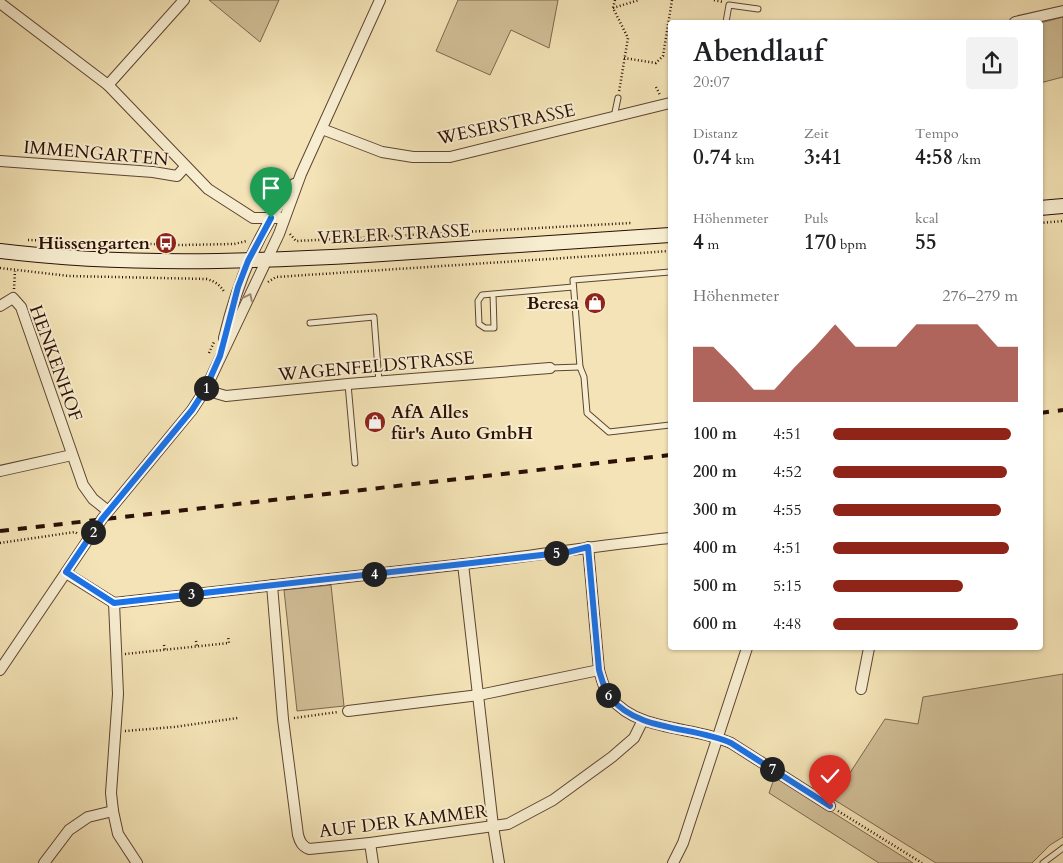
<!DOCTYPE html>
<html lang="de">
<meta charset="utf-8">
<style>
:root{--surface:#fff;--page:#f2f2f2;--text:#202124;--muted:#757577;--accent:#8f2418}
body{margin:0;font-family:Cardo,serif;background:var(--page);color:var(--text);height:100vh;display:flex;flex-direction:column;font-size:19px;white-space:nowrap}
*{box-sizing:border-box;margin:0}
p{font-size:16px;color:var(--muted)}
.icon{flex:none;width:28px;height:28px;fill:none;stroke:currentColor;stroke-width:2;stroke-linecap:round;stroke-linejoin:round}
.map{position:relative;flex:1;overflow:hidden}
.sheet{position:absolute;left:668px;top:20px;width:375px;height:630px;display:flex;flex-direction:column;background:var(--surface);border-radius:5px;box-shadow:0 1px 4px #0004}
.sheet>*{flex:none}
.pin{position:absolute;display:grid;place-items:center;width:42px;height:42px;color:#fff;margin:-51px -21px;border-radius:50% 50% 50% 0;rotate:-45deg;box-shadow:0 0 5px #0007}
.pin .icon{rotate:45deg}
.km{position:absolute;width:25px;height:25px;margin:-12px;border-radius:50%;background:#222;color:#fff;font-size:14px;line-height:25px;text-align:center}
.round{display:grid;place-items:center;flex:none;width:52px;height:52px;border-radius:5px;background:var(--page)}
.summary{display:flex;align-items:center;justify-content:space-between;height:85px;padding:0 25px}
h1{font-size:28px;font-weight:700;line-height:38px}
.stats{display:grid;grid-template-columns:repeat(3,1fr);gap:8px;height:85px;padding:5px 25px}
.stats div{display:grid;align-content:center}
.stats b{font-size:21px;font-weight:700}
.stats small{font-size:14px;font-weight:400}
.stats p{font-size:14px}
.chart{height:140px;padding:10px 25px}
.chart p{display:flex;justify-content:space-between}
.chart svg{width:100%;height:90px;margin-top:5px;fill:var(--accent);opacity:.7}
ul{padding:0 25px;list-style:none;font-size:16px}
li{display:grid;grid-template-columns:80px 60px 1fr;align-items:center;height:38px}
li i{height:12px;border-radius:6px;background:var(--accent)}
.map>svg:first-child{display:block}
.green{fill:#d1bf98;stroke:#7e674e}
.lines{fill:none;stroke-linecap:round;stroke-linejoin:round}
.service-casing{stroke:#5e4431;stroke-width:7}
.minor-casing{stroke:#5e4431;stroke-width:12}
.secondary-casing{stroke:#2c0f05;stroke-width:16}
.path{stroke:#2c0f05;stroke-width:2.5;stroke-dasharray:1 2.5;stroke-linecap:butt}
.service{stroke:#f7edd0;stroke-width:5}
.minor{stroke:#f7edd0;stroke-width:10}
.secondary{stroke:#f7edd0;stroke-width:14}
.rail{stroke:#2c0f05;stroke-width:4;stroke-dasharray:9 9;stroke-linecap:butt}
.oneway{stroke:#9c8975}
.route-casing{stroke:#fff;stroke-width:10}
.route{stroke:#1a73e8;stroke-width:6}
.labels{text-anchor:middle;stroke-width:4;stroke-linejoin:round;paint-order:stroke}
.street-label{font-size:18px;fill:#2c0f05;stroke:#f7edd0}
.poi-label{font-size:18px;font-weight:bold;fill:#2c0f05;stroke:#f7edd0;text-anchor:end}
</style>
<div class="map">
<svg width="1063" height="863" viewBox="0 0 1063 863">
<rect width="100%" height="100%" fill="#f3e3b6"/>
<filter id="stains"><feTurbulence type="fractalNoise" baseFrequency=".004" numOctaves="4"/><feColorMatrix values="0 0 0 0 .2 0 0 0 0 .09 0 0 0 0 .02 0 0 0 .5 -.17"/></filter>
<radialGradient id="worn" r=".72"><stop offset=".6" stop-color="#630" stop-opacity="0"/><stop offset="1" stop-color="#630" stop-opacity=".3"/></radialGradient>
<!-- green -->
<g class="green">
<polygon points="209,0 279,0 260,42"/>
<polygon points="458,0 558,0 549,48 511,30 490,75 436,51"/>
<polygon points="1063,17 1063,77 1040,83 1040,23"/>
<polygon points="331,585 344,706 297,711 284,590"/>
<polygon points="1063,674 1063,837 1050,845 1032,863 936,863 833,799 885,719 918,724 923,697"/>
<polygon points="775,776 913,863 879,863 769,793"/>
</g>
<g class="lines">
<!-- service casing -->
<g class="service-casing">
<g id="service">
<polyline points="726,22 729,5 758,9"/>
<polyline points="614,117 618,98"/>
<polyline points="670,272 573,280 580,367 584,377 587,413 609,432 670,425"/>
<polyline points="493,294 494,328 485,328 479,324 478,301 482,295 493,294 573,287"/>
<polyline points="310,323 374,317 379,382"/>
<polyline points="550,368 580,367"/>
<polyline points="348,384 355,463"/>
<polyline points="1043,863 1063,848"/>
</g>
</g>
<!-- minor casing -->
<g class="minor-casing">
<g id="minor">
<polyline points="0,3 108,85 208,189 253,218 284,218"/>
<polyline points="1015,22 1063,11"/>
<polyline points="108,85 184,0"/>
<polyline points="322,129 382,152 413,157 450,157 670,103"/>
<polyline points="0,161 153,172 177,176 185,167"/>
<polyline points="0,306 13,298 21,307 83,485 93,499 108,511"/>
<path d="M224 338C238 279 258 233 294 184"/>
<polyline points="205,390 226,396 348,384 550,368"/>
<polyline points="0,471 72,455"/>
<path d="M588 547 599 670C602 680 604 690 611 698 638 732 694 726 731 743L830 806"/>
<polyline points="463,564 493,826 499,863"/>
<path d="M66 573 114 603C230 590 347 578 464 564 533 556 601 545 670 538"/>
<path d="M272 585 283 719 298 835C300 842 302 846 309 849L370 843 508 824 553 800 612 757 634 738 643 720"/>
<polyline points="114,603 118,694 111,793 113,811 118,834 137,863"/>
<polyline points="0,670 102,519 192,410 205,390 279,234 301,174 380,0"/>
<polyline points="861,689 869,648"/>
<polyline points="348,711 479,695 599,670"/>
<polyline points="370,843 373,863"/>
<polyline points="44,863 69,830 88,817 113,811"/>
<polyline points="673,863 683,843 747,648"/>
</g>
</g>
<!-- secondary casing -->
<g class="secondary-casing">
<g id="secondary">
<polyline points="1040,208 1063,206"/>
<path d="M0 251C122 266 245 262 367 255 468 249 569 242 670 235"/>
</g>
</g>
<!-- path -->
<g class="path">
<polyline points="615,0 613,8 628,38 619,92"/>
<polyline points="714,0 723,2"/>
<polyline points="613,8 639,0"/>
<polyline points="624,58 656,63 663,56 672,0"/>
<polyline points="656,87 660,95"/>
<polyline points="1040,223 1063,221"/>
<polyline points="290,234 296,241 317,240 631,223"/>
<polyline points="28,240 181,245 234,244 247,241"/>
<path d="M0 268 69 276 207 279C216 282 220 285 225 293"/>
<polyline points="268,282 276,277 670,251"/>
<polyline points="14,289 15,271"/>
<polyline points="209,353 214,342"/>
<polyline points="0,543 75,532 78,534"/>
<polyline points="196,641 197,647"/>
<polyline points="164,645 165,651"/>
<polyline points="125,654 229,643 228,636"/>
<polyline points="294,718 338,712"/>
<polyline points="125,731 174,727 238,718"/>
<polyline points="838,811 922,863"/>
</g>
<!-- service -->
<use href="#service" class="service"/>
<!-- minor -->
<use href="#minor" class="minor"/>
<!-- secondary -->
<use href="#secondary" class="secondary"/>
<!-- rail -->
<g class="rail">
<polyline points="1040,413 1063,410"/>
<polyline points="0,531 670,455"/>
</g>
</g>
<!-- one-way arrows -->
<defs><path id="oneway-chevron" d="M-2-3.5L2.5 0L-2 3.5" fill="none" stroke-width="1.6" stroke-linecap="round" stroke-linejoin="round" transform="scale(1.25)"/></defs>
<use class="oneway" href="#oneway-chevron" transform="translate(249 297) rotate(-64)"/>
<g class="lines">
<!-- route casing -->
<g class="route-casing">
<path id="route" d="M271 218 248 261 238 287 220 356 205 390 192 410 102 519 66 572 114 603 463 564 568 552 588 547 599 670C602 680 604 690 611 698 638 732 694 726 731 743L830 806"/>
</g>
<!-- route -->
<use href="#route" class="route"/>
</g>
<!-- icons -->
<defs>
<g id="bus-disc" transform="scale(1.125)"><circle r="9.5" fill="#8f2418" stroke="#f7edd0"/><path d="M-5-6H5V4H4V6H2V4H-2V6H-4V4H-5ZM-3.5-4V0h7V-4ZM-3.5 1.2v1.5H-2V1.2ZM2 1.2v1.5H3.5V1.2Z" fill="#fff"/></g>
<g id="shop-disc" transform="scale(1.125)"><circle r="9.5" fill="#8f2418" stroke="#f7edd0"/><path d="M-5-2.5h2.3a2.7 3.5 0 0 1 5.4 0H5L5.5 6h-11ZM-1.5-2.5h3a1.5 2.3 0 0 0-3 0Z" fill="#fff"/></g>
</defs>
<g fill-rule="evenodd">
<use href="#bus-disc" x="166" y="243"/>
<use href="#shop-disc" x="595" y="303"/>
<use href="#shop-disc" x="375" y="422"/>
</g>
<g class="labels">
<!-- street labels -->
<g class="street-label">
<text transform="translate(506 124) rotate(-12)" y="6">WESERSTRASSE</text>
<text transform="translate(96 153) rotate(5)" y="6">IMMENGARTEN</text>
<text transform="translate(394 234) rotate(-3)" y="6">VERLER STRASSE</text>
<text transform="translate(56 363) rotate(70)" y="6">HENKENHOF</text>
<text transform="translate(376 366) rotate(-5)" y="6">WAGENFELDSTRASSE</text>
<text transform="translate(403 821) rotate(-7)" y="6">AUF DER KAMMER</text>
</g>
<!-- poi labels -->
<g class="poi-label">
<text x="150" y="249">Hüssengarten</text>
<text x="579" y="309">Beresa</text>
<text x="391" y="418" text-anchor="start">AfA Alles<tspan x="391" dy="21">für's Auto GmbH</tspan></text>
</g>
</g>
<rect width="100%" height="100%" filter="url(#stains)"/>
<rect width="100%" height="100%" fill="url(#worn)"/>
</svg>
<div class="pin" style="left:271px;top:218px;background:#1e9e55"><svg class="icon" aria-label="arrive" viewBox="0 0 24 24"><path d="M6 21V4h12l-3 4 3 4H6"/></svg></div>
<div class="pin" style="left:830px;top:806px;background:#d93025"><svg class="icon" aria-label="check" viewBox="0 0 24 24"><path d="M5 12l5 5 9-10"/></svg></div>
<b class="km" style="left:206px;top:388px">1</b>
<b class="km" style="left:93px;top:532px">2</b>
<b class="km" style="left:191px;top:594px">3</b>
<b class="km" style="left:374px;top:574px">4</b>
<b class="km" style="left:556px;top:553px">5</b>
<b class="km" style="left:608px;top:695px">6</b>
<b class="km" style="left:772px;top:769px">7</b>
<section class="sheet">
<div class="summary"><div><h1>Abendlauf</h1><p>20:07</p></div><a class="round"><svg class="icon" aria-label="share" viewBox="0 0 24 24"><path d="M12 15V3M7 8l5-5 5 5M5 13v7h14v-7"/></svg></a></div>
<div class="stats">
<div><p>Distanz</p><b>0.74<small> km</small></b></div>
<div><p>Zeit</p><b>3:41</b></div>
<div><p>Tempo</p><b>4:58<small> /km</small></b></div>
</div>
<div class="stats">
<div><p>Höhenmeter</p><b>4<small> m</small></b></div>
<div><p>Puls</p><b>170<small> bpm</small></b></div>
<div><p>kcal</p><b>55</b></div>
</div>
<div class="chart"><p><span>Höhenmeter</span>276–279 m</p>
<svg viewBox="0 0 160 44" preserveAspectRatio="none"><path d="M0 44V17L10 17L20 27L30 38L40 38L50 27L60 17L70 6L80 17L90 17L100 17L110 6L120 6L130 6L140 6L150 17L160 17V44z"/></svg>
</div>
<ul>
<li><b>100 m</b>4:51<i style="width:96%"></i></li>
<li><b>200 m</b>4:52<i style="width:94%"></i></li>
<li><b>300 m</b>4:55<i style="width:91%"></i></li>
<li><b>400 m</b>4:51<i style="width:95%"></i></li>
<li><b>500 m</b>5:15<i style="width:70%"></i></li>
<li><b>600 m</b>4:48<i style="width:100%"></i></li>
</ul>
</section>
</div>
